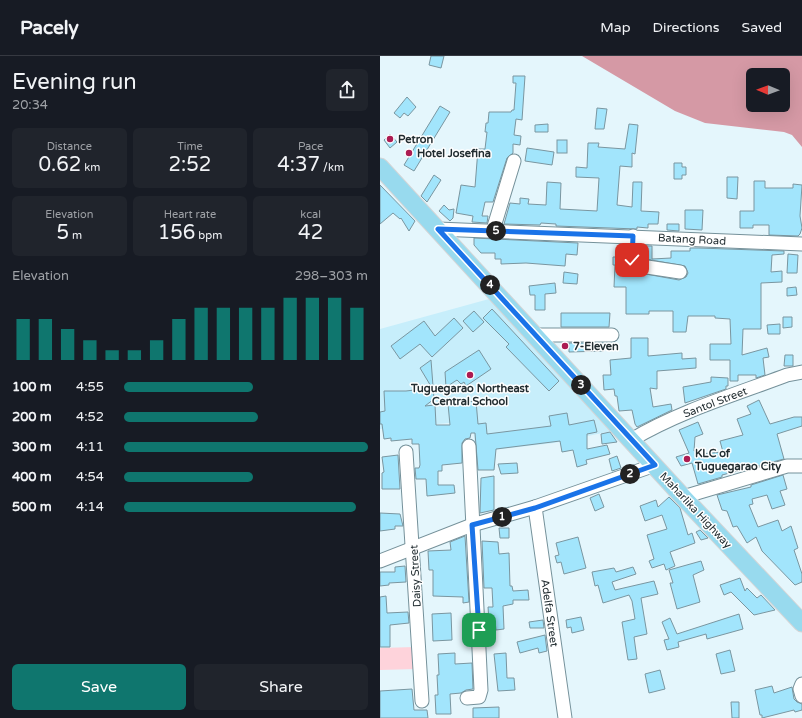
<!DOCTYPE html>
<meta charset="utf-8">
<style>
:root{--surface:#171b24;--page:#20242c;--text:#f1f3f6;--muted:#9ea1a6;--line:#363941;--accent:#0f766e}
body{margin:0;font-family:"Varela Round",sans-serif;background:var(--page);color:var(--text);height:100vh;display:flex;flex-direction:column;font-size:15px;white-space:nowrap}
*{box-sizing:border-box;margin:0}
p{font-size:13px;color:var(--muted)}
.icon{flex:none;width:22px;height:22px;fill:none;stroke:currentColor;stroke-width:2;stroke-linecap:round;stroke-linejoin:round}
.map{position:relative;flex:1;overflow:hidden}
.details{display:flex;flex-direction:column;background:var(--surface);width:380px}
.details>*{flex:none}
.needle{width:26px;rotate:271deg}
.tools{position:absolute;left:366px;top:12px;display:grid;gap:8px}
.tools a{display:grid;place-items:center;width:44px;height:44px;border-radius:6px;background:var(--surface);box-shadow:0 4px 16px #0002;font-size:20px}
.pin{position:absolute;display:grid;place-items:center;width:34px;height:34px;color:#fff;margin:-17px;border-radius:8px;box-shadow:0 2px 6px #0006}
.km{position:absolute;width:20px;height:20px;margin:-10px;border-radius:50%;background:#222;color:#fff;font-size:11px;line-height:20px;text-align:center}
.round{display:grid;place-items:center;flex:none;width:42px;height:42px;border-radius:6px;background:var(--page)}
.overview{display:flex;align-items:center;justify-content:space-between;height:68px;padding:0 12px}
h1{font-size:22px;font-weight:600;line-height:30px}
.stats{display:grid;grid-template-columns:repeat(3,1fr);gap:6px;height:68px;padding:4px 12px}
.stats div{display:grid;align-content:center;border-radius:6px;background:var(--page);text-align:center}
.stats b{font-size:20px;font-weight:600}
.stats small{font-size:11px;font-weight:400}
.stats p{font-size:11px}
.chart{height:112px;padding:8px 12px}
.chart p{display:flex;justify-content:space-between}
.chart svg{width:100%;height:72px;margin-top:4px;stroke:var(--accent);stroke-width:6}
.button{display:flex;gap:8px;margin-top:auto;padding:8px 12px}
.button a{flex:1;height:46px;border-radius:6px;background:var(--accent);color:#fff;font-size:16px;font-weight:600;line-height:46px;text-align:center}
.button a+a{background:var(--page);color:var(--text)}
ul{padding:0 12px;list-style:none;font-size:13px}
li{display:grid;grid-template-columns:64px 48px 1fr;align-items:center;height:30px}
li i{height:10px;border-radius:5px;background:var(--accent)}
header{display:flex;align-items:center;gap:24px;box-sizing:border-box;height:56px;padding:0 20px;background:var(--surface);border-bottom:1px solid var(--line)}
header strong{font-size:19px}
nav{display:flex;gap:22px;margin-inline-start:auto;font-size:14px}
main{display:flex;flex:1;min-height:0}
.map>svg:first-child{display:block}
.built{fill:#c7eefb}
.green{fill:#fed3db}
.water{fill:#d599a5;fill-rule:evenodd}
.building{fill:#a2e5fc;stroke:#7a96a0}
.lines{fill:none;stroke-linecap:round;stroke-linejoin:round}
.minor-casing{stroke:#75919a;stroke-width:15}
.major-casing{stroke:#d3d5d6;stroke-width:19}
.minor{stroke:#fff;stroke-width:13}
.major{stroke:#98daee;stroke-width:17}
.route-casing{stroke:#fff;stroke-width:8}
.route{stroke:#1a73e8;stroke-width:5}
.poi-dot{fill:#ac1c52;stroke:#fff;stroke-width:1.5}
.labels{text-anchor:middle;stroke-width:3;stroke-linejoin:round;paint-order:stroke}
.poi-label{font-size:11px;font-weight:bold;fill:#222d31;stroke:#fff;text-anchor:start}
.street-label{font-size:11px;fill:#222d31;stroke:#fff}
</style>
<header>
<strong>Pacely</strong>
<nav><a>Map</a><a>Directions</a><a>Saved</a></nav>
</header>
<main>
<section class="details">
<div class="overview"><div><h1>Evening run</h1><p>20:34</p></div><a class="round"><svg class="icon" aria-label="share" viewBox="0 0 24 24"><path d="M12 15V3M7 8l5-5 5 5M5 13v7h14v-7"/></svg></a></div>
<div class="stats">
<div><p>Distance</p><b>0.62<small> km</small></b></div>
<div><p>Time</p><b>2:52</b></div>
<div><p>Pace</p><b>4:37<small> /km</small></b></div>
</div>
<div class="stats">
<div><p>Elevation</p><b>5<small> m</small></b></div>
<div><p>Heart rate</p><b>156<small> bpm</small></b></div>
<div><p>kcal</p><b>42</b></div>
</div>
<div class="chart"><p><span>Elevation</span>298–303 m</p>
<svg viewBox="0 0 160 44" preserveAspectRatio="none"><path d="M5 44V19M15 44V19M25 44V25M35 44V32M45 44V38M55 44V38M65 44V32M75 44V19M85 44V12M95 44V12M105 44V12M115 44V12M125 44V6M135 44V6M145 44V6M155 44V12"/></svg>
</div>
<ul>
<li><b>100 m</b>4:55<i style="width:53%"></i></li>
<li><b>200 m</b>4:52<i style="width:55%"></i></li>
<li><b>300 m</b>4:11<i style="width:100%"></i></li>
<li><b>400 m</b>4:54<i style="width:53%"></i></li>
<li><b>500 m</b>4:14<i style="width:95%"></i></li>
</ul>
<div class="button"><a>Save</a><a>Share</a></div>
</section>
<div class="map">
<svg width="422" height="662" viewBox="0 0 422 662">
<rect width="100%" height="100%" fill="#e4f6fc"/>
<!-- built -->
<polygon class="built" points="109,243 232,375 174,387 96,396 92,365 0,373 0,273"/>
<!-- green -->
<polygon class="green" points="35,591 36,613 0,614 0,592"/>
<!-- water -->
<path class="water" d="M202 0H422V91L412 79 404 76 325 67 295 55ZM373 19H403V49H373Z"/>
<!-- building -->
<g class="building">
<polygon points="51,0 64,0 61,12 49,9"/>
<polygon points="133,20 145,20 142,64 136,63 134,79 141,80 140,89 133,88 133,97 127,102 113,146 105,146 102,160 108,160 107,167 92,166 93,160 76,157 81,129 95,131 98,93 105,93 107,76 105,76 106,67 108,67 109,56 131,56 132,54 134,54 136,27 133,27"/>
<polygon points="27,41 36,51 28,60 24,57 20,62 14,57"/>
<polygon points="60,50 70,56 34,115 24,109"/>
<polygon points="217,52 227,53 224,73 215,73"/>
<polygon points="168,68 168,76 155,76 155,69"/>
<polygon points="249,68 258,69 255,98 252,97 252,111 240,110 237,149 252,151 253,126 262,126 261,155 279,156 278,168 268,168 268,172 257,171 257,173 176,170 176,168 161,167 160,169 124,168 130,147 140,148 140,142 149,143 148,148 166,149 167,126 181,127 180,153 217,155 219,122 196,121 196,111 207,112 208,87 219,87 218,91 245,93"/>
<polygon points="10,78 17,86 10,92 4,84"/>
<rect x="177" y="84" width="10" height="13"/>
<polygon points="147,92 174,96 172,109 145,105"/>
<polygon points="294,107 302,107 302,111 306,111 306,119 302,119 302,123 294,123"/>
<polygon points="54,119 61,124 47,146 41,140"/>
<polygon points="347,121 358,121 357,143 347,142"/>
<polygon points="374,125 385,125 385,132 413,132 413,128 422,129 420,160 422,172 420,178 418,180 389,179 389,169 373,169 373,172 360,172 360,155 374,155"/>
<polygon points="0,129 35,165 29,175 21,162 20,163 13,157 0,168"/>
<polygon points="64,149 69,154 74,153 73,162 70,165 59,155"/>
<polygon points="305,154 323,154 322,174 305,173"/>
<polygon points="287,168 299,168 299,175 287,174"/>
<polygon points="94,182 198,187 197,199 186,198 185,210 146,207 121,208 121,203 115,203 115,197 101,197 94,189"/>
<polygon points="240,189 245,189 244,207 249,215 299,224 306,221 308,217 305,210 260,202 261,190 272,190 272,203 291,202 291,195 310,195 310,192 319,192 404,195 404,198 392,199 391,216 402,215 402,226 381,227 381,273 363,273 362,299 387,292 389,301 383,302 385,319 376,322 376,319 358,319 358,325 350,325 350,304 330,304 330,288 351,288 350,263 335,262 335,260 308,260 306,276 293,276 293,255 269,255 269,258 246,258 246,231 234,231 235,209 233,209 233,201 240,201"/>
<polygon points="408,198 418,199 417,217 407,217"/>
<polygon points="184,216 198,218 197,228 183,227"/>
<polygon points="175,227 176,237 165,238 165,254 155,254 155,239 150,239 149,230"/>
<polygon points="416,231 417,239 407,240 407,232"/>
<polygon points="112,253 179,325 169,335 126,291 129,288 103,262"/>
<polygon points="94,255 104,266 93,276 83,265"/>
<polygon points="181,257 230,257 229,271 181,271"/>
<polygon points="403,261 412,261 412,271 403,272"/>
<polygon points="74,262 83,272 52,301 40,288 20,303 11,290 44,265 55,280"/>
<polygon points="400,268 400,278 388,278 387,269"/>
<polygon points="251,282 268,282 268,300 302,297 302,303 316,302 316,312 277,315 277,333 270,332 273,351 291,348 292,354 257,371 255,368 252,354 239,355 237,340 235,340 234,333 224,334 223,319 231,319 230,304 251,302"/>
<polygon points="189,287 223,287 224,295 189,296"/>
<polygon points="99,294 111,313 86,330 84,326 81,328 77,324 66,331 65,316"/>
<polygon points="405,299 413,299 413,310 404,310"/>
<polygon points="51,304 54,343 45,350 55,349 56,369 70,369 68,348 96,345 98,368 106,367 107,378 171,370 169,360 187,357 189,369 214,364 217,376 207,378 207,393 227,389 230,398 206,404 207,408 197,411 193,394 182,396 180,385 116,393 114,414 98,414 95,377 91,377 90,382 85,383 82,387 82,407 62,409 62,415 58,415 58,429 74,429 75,437 47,440 46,423 36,423 35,412 39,412 40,409 39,388 32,388 32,383 11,385 11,382 4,383 2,368 0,368 0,356 5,355 4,335 26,335 52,332 40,312"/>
<polygon points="331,321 348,322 348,330 346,330 346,333 305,347 303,331 331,326"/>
<polygon points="379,344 390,368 414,361 422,361 422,370 397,378 404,403 342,419 342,421 318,428 312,407 301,410 296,401 309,397 299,374 318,366 323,378 315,381 314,395 318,394 319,398 343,396 340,385 363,379 357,363 371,358 367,350"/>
<polygon points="230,376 237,386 222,388 221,378"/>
<polygon points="18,399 20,433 2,433 2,417 4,416 2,401"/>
<polygon points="237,400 241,412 232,415 229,403"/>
<polygon points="137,407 138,417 121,418 118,408"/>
<polygon points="403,419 407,433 400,435 405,449 392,453 387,439 372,443 373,448 369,449 378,471 398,464 402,475 411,470 418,492 414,494 422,518 422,526 415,529 382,495 376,481 367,487 357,470 353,471 347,455 342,454 337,439 371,431 371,429"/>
<polygon points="114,420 114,454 100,457 101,422"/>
<polygon points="219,438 224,451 215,455 210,442"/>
<polygon points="289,441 300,452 308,479 312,477 315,487 290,496 295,510 286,514 284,508 272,512 269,505 274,503 267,479 287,473 282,459 265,465 260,450 276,444 278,451"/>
<polygon points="0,457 20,458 23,470 15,470 15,473 0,475"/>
<polygon points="119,472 129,472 129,482 120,482"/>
<polygon points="320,474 328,482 321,484 316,476"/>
<polygon points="85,480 89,546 83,547 83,541 53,540 53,514 49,514 48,495 71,494 70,486"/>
<polygon points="198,481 206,512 184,518 181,506 177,507 175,500 179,499 176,487"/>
<polygon points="102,485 118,486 119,498 129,497 130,530 132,530 133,535 148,534 149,544 133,544 133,548 123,550 124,573 116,574 115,565 109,565 108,551 113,551 112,532 104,532"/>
<polygon points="321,505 324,514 313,519 320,546 297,553 290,527 293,527 289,514"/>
<polygon points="25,510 26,526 9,527 9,529 0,530 0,516 15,516 15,511"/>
<polygon points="253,511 256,518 232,526 235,534 274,525 278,538 261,542 267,578 254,581 257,603 248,604 242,566 255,563 252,545 249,539 223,547 218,529 215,530 212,516 234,512 236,516"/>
<polygon points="360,522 365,535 367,532 377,542 381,539 395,554 374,559 351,536 344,539 340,529"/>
<polygon points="6,540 7,557 28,556 29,567 10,569 10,591 0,591 0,541"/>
<polygon points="71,557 72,584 53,585 52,558"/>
<polygon points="359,558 363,573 327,583 326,578 298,586 299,591 287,594 284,584 289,583 282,566 290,562 297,578"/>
<polygon points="201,561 204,574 192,577 191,571 187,572 186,564"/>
<polygon points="163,564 164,572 150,572 149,566"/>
<polygon points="165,579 167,595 159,597 158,592 140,597 137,586"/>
<polygon points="350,594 355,615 341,618 336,598"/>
<polygon points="75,597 75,608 92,607 93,633 86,634 81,637 70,638 71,658 56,658 55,639 58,639 57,619 59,619 58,598"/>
<polygon points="126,597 127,622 134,622 135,634 118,635 114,598"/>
<polygon points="280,614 285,633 269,637 265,618"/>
<polygon points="392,630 394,637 412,631 414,643 417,646 422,648 422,654 415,656 414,654 382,662 382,659 380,659 375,634"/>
<polygon points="32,633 34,654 47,654 48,662 0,662 0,635"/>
<polygon points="351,646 359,646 359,662 352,662"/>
<polygon points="119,651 119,662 93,662 93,652"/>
</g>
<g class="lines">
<!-- minor casing -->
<g class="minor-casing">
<g id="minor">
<polyline points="58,173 422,188"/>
<polyline points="113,174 134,105"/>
<polyline points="253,180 252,204 254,209 300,216"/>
<polyline points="156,279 232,279"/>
<path d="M251 384C300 355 354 339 407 319L422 316"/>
<polyline points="26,396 42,645"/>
<polyline points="303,441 407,410 422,410"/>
<polyline points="155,451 185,662"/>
<polyline points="0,505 92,469 155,451 275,409"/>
<polyline points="422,628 420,633 422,640"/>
<polyline points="87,642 99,641 101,634 89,390"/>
</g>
</g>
<!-- major casing -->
<g class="major-casing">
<polyline id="major" points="0,111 303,441 422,567"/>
</g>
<!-- minor -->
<use href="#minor" class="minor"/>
<!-- major -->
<use href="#major" class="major"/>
</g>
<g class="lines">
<!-- route casing -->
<g class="route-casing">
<polyline id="route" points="99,574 92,469 155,452 275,409 58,173 253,180 252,204"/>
</g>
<!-- route -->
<use href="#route" class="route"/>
</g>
<!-- markers -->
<g class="poi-dot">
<circle cx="10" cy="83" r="4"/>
<circle cx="29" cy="97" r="4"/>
<circle cx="185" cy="290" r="4"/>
<circle cx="90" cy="319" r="4"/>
<circle cx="307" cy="403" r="4"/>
</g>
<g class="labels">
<!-- poi labels -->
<g class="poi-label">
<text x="18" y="87">Petron</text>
<text x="37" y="101">Hotel Josefina</text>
<text x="193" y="294">7-Eleven</text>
<text x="90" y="336" text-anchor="middle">Tuguegarao Northeast<tspan x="90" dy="13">Central School</tspan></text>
<text x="315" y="401">KLC of<tspan x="315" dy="13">Tuguegarao City</tspan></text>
</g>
<!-- street labels -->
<g class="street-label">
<text transform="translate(312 183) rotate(3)" y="4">Batang Road</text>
<text transform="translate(335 346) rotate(-21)" y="4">Santol Street</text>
<text transform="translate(316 454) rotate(47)" y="4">Maharlika Highway</text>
<text transform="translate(35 520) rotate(-93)" y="4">Daisy Street</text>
<text transform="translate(170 557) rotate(82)" y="4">Adelfa Street</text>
</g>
</g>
</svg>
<div class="tools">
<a><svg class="needle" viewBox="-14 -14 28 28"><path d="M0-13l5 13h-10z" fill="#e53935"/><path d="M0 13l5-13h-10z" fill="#9ea1a6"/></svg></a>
</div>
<div class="pin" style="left:99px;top:574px;background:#1e9e55"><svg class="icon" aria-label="arrive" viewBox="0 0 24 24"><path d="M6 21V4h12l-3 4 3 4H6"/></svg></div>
<div class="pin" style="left:252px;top:204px;background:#d93025"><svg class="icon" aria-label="check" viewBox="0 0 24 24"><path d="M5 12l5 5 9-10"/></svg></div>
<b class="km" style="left:122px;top:461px">1</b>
<b class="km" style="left:250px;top:418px">2</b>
<b class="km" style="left:201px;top:329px">3</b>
<b class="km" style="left:110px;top:229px">4</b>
<b class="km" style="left:116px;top:175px">5</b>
</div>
</main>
